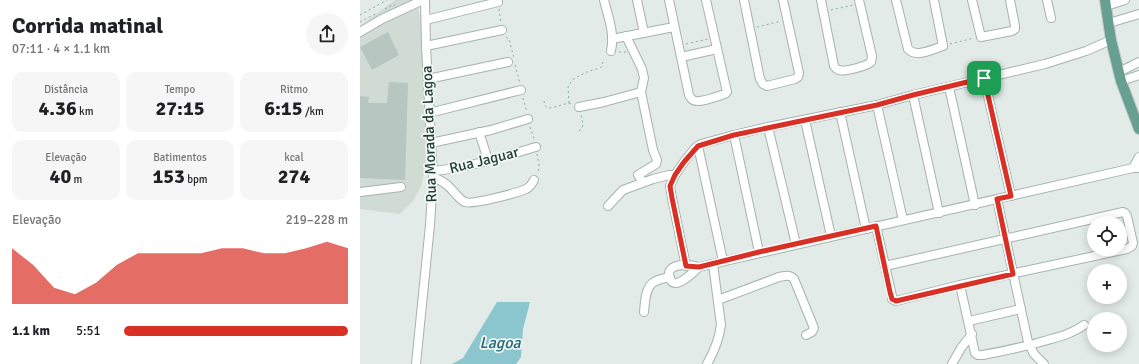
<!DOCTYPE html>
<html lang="pt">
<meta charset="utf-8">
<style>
:root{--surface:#fff;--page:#f6f6f6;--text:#202124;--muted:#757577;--accent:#d93025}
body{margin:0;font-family:Signika,sans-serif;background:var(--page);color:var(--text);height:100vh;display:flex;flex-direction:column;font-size:15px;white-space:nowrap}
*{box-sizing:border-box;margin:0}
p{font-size:13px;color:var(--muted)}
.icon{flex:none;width:22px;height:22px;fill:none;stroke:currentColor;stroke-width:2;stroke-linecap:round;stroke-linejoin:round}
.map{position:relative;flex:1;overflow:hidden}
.sheet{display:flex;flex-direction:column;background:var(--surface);width:360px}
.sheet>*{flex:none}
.controls{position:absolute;left:727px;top:216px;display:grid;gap:8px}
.controls a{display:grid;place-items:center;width:40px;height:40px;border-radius:50%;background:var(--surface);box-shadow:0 2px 10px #0003;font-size:20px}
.pin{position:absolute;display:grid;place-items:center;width:34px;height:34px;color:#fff;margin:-17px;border-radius:8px;box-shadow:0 2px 6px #0006}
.round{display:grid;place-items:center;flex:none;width:42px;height:42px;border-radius:21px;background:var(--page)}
.head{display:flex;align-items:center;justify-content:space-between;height:68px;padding:0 12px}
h1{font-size:22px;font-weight:700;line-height:30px}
.stats{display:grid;grid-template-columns:repeat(3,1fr);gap:6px;height:68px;padding:4px 12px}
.stats div{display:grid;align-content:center;border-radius:10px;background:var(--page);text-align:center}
.stats b{font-size:20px;font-weight:700}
.stats small{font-size:11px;font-weight:400}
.stats p{font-size:11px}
.chart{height:112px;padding:8px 12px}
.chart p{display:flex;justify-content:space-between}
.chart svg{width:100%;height:72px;margin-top:4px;fill:var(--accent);opacity:.7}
ul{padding:0 12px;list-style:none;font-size:13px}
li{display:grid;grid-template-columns:64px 48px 1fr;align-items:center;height:30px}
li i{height:10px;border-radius:5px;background:var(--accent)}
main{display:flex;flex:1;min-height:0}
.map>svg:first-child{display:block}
.built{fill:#d0dbd6}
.water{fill:#8bc6cf}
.building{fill:#b7c6c0}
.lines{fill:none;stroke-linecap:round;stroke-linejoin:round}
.minor-casing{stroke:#a5b3ae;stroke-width:10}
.major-casing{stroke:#c1c8c6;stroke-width:12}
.path{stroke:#83ae9f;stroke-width:1;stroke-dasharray:2 3;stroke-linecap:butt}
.minor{stroke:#fff;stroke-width:8}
.major{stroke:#68a090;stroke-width:10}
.route-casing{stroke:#fff;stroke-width:8}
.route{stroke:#d93025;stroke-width:5}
.labels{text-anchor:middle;stroke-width:3.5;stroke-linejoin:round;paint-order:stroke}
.street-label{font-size:15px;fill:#223c34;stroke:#f2f8f5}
.water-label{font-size:16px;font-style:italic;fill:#1f6976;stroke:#f2f8f5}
</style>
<main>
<section class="sheet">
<div class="head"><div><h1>Corrida matinal</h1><p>07:11 · 4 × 1.1 km</p></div><a class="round"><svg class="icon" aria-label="share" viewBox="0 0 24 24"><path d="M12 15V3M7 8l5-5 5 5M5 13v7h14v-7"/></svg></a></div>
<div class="stats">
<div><p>Distância</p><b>4.36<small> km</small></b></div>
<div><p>Tempo</p><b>27:15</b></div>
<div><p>Ritmo</p><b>6:15<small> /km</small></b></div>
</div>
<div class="stats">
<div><p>Elevação</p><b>40<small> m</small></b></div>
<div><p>Batimentos</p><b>153<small> bpm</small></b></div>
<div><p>kcal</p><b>274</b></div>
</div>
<div class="chart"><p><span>Elevação</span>219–228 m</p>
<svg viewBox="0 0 160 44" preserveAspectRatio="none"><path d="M0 44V10L10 20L20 34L30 38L40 31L50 20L60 13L70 13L80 13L90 13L100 10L110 10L120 13L130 13L140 10L150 6L160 10V44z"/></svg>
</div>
<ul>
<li><b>1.1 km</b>5:51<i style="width:100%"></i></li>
</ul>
</section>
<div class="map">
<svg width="779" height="364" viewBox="0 0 779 364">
<rect width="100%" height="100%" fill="#e2ebe7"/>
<!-- built -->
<polygon class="built" points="35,0 57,0 61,26 67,160 61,186 53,201 40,214 0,209 0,26"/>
<!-- water -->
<polygon class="water" points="137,302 170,302 163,329 161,357 156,364 92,364 103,358"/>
<!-- building -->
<g class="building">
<polygon points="28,32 39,55 12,70 0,47"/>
<polygon points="29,82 48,83 45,180 0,178 0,96 9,97 8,103 27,103"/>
</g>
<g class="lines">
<!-- minor casing -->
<g class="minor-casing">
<g id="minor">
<path d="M244 0C248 17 255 33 251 51"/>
<polyline points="277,0 284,33"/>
<path d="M309 0 329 95C330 97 331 99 333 100 339 104 358 96 365 94L367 92 346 0"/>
<polyline points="384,0 400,79 403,84 407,86 435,79 438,77 439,73 423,0"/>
<path d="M461 0 474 66C476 68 475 69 479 70 485 72 507 66 511 62L512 56 499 0"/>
<path d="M536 0 548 49C556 58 573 49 583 46L574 0"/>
<polyline points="612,0 621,37 652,31 655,29 655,26 650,0"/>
<polyline points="687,0 691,18"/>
<polyline points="746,6 765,0"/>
<polyline points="66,20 138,2"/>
<polyline points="749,23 779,14"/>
<polyline points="0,32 22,19 63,0"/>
<polyline points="266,36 282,69 284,78 281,92 293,150 297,160 296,164 278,175 283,182"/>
<polyline points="252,39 314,27"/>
<polyline points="66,46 142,30"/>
<polyline points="321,57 357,49"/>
<polyline points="759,72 779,62"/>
<polyline points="624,78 651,196"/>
<polyline points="68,79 148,62"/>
<polyline points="761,81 779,75"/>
<polyline points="589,87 615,205"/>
<polyline points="553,95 579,213"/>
<polyline points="517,105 543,220"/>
<polyline points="219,107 244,102 281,92"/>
<polyline points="480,112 506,229"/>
<polyline points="69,113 161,90"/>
<polyline points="445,120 471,236"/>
<polyline points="408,127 436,244"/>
<polyline points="119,132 128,160"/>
<polyline points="374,135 399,252"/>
<polyline points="71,143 131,130 168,119"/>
<polyline points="338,146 363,261"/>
<polyline points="773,168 779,157"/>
<path d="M73 171C108 168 142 157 176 147"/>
<path d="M73 177C81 180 88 185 93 191 97 195 100 200 105 202 112 205 157 193 166 189 170 187 172 184 174 180"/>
<polyline points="0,192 41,187"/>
<polyline points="637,199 668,342 674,354 684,364"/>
<polyline points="248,206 263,190 293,179 309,175 315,175"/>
<polyline points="516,226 532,296 532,299 536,301 600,285 767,249 772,246 773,243 767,216 765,213 763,212 525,266"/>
<polyline points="326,266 312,198 310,186 315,175 324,162 335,148 341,144 374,135 408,127 517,105 553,95 685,64 726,51 751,40"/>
<path d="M339 267C335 271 322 283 316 283 309 283 307 273 311 269 317 263 332 265 339 267 483 233 628 202 773 168H779"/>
<path d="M600 285 615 353 618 355H623C644 351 664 347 684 341 698 337 712 334 724 325"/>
<path d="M358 300 419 277C425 276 429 274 434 279L454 328 452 332 446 335"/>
<path d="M284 312C285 303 285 287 294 282 299 279 305 278 310 277"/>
<polyline points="609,321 661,309"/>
<polyline points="56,364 70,225 73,177 66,46 65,0"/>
<path d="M347 364C354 352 359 339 361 325L353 264"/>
<polyline points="592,364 601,348 612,334"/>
</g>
</g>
<!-- major casing -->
<g class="major-casing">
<polyline id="major" points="745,0 751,40 761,81 779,129"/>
</g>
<!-- path -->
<g class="path">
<polyline points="25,9 32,5 35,5"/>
<polyline points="139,9 141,23"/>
<polyline points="471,10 493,5"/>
<polyline points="0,15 27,0"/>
<polyline points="0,22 17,13"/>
<polyline points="397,27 421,21"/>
<polyline points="146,37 149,39 154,58"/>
<polyline points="326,44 348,39"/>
<polyline points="590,44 614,38"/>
<polyline points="259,52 266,52"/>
<polyline points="155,65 160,83"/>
<polyline points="163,98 167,112"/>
<path d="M184 101 185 106 188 108C196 108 205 102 212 104"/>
<polyline points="209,103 208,87 212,80 217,77 229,71 240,68 242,66 243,62"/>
<polyline points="170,127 174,139"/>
<path d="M219 131C225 127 222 121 221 115"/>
<polyline points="177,154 179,165 178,174"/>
</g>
<!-- minor -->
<use href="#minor" class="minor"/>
<!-- major -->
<use href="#major" class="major"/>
</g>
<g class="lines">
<!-- route casing -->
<g class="route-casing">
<polygon id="route" points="624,78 651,196 637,199 653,274 536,301 532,299 530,292 516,226 399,252 339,267 326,266 312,198 310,186 315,175 324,162 338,146 374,135 517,105 553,95"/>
</g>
<!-- route -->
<use href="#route" class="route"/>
</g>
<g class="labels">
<!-- street labels -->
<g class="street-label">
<text transform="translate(69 134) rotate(-92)" y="5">Rua Morada da Lagoa</text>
<text transform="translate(124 160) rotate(-14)" y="5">Rua Jaguar</text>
</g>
<!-- water labels -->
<g class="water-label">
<text x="140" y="348">Lagoa</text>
</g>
</g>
</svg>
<div class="controls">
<a><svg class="icon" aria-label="locate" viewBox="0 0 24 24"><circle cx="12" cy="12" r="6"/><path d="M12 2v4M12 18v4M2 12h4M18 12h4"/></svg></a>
<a>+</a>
<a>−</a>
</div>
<div class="pin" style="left:624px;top:78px;background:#1e9e55"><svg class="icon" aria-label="arrive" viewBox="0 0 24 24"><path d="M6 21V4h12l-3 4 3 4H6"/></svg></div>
</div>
</main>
